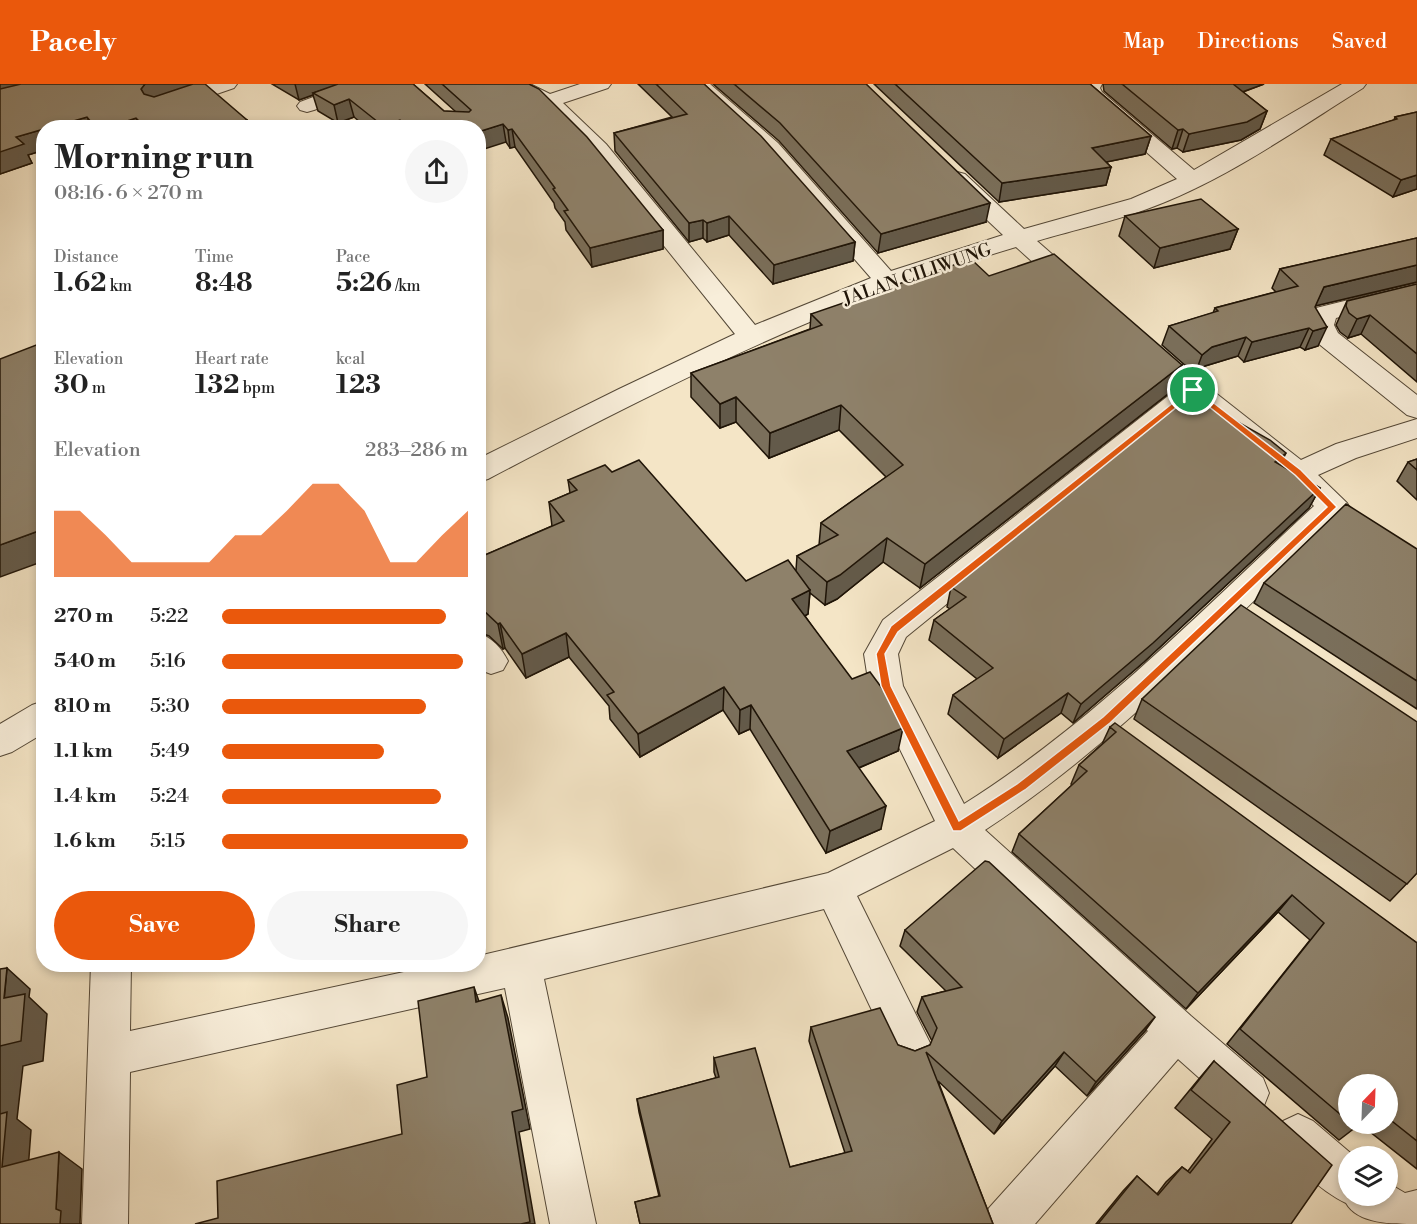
<!DOCTYPE html>
<meta charset="utf-8">
<style>
:root{--surface:#fff;--page:#f6f6f6;--text:#222;--muted:#767676;--accent:#ea580c}
body{margin:0;font-family:"Libre Bodoni",serif;background:var(--page);color:var(--text);height:100vh;display:flex;flex-direction:column;font-size:22px;white-space:nowrap}
*{box-sizing:border-box;margin:0}
p{font-size:20px;color:var(--muted)}
.icon{flex:none;width:33px;height:33px;fill:none;stroke:currentColor;stroke-width:2;stroke-linecap:round;stroke-linejoin:round}
.map{position:relative;flex:1;overflow:hidden}
.drawer{position:absolute;left:36px;top:36px;width:450px;height:852px;display:flex;flex-direction:column;background:var(--surface);border-radius:24px;box-shadow:0 3px 9px #0003}
.drawer>*{flex:none}
.needle{width:39px;rotate:23deg}
.buttons{position:absolute;left:1338px;top:990px;display:grid;gap:12px}
.buttons a{display:grid;place-items:center;width:60px;height:60px;border-radius:50%;background:var(--surface);box-shadow:0 3px 9px #0003;font-size:30px}
.pin{position:absolute;display:grid;place-items:center;width:51px;height:51px;color:#fff;margin:-26px;border:3px solid #fff;border-radius:50%;box-shadow:0 2px 6px #0007}
.round{display:grid;place-items:center;flex:none;width:63px;height:63px;border-radius:32px;background:var(--page)}
.overview{display:flex;align-items:center;justify-content:space-between;height:102px;padding:0 18px}
h1{font-size:33px;font-weight:700;line-height:45px}
.figures{display:grid;grid-template-columns:repeat(3,1fr);gap:9px;height:102px;padding:6px 18px}
.figures div{display:grid;align-content:center}
.figures b{font-size:26px;font-weight:700}
.figures small{font-size:16px;font-weight:400}
.figures p{font-size:16px}
.chart{height:168px;padding:12px 18px}
.chart p{display:flex;justify-content:space-between}
.chart svg{width:100%;height:108px;margin-top:6px;fill:var(--accent);opacity:.7}
.action{display:flex;gap:12px;margin-top:auto;padding:12px 18px}
.action a{flex:1;height:69px;border-radius:36px;background:var(--accent);color:#fff;font-size:24px;font-weight:700;line-height:69px;text-align:center}
.action a+a{background:var(--page);color:var(--text)}
ul{padding:0 18px;list-style:none;font-size:20px}
li{display:grid;grid-template-columns:96px 72px 1fr;align-items:center;height:45px}
li i{height:15px;border-radius:8px;background:var(--accent)}
header{display:flex;align-items:center;gap:36px;box-sizing:border-box;height:84px;padding:0 30px;background:var(--accent);color:#fff}
header strong{font-size:28px}
nav{display:flex;gap:33px;margin-inline-start:auto;font-size:21px}
.map>svg:first-child{display:block}
.lines{fill:none;stroke-linecap:round;stroke-linejoin:round}
.minor-casing{stroke:#544837;stroke-width:2}
.minor{fill:#f8eeda;fill-rule:evenodd}
.wall{fill:#7a6f5b;stroke:#1f1407;stroke-width:1.5}
.shaded-wall{fill:#635a4a;stroke:#1f1407;stroke-width:1.5}
.building{fill:#8e816a;stroke:#1f1407;stroke-width:1.5}
.route{fill:#ea580c;stroke:#fff;stroke-width:1.5;fill-rule:evenodd}
.labels{text-anchor:middle;stroke-width:5;stroke-linejoin:round;paint-order:stroke}
.far-street-label{font-size:18px;fill:#1f1407;stroke:#f8eeda}
</style>
<header>
<strong>Pacely</strong>
<nav><a>Map</a><a>Directions</a><a>Saved</a></nav>
</header>
<div class="map">
<svg width="1417" height="1140" viewBox="0 0 1417 1140">
<rect width="100%" height="100%" fill="#f4e5c6"/>
<filter id="stains"><feTurbulence type="fractalNoise" baseFrequency=".00333" numOctaves="4"/><feColorMatrix values="0 0 0 0 .2 0 0 0 0 .09 0 0 0 0 .02 0 0 0 .5 -.17"/></filter>
<radialGradient id="worn" r=".72"><stop offset=".6" stop-color="#630" stop-opacity="0"/><stop offset="1" stop-color="#630" stop-opacity=".3"/></radialGradient>
<g class="lines">
<!-- minor casing -->
<g class="minor-casing">
<g id="minor">
<polygon points="207,0 237,0 234,4 176,24 169,26 162,24 159,20 162,16"/>
<polygon points="348,0 377,0 374,4 314,26 307,28 300,26 297,22 300,18"/>
<path d="M504 0H530L550 10 580 0H611L608 4 563 19 606 60 755 241 871 194 762 69 688 0H710L778 59 891 187 1003 151 949 100 946 95 949 90 957 88 965 90 1024 145 1131 115 1177 95 1086 15 1080 4 1082 0H1102L1100 4 1102 8 1194 86 1342 0H1366L1363 4C1294 47 1224 97 1147 125 1111 138 1073 146 1037 157L1085 199 1088 204 1085 209 1076 211 1067 209 1016 163C830 218 659 305 488 395L478 398V375L619 305 735 250 590 70 542 21 507 4Z"/>
<polygon points="1417,199 1417,214 1336,234 1334,241 1338,249 1417,311 1417,334 1407,331 1319,260 1308,241 1316,224"/>
<path d="M1176 283 1185 285 1301 376 1336 360 1417 335V354L1356 374 1318 391 1347 419 1351 426 1347 433 1336 436C1224 545 1116 660 985 746L1191 932 1263 994 1269 1009 1263 1024 1248 1030 1233 1024 1178 975 1035 1140H982L989 1124 1148 947 953 764 857 812 930 959 924 973 909 979 894 973 824 825 544 895 596 1140H550L505 904 130 988 128 1140H82L91 880H131L130 947 441 880H478V872L828 789 935 737 869 602 864 570 883 536 1177 305 1163 291 1167 285ZM1194 319 1288 396 1314 422C1202 526 1094 638 964 720L903 602 898 570 906 553Z"/>
<path d="M478 549C493 554 501 564 508 577L503 586 491 590 478 585Z"/>
<polygon points="44,617 44,649 12,668 0,672 0,640 32,621"/>
<path d="M1298 1030 1313 1037 1354 1072H1348V1112H1388V1099L1405 1109 1417 1106V1140C1392 1140 1358 1140 1346 1119 1322 1108 1286 1076 1276 1052L1283 1037Z"/>
</g>
</g>
<!-- minor -->
<use href="#minor" class="minor"/>
</g>
<!-- wall -->
<g class="wall">
<polygon points="0,0 192,0 247,36 250,44 44,44 44,66 28,71 32,79 0,90"/>
<polygon points="272,0 413,0 444,27 456,28 425,0 529,0 663,146 663,165 592,183 566,146 565,138 555,124 554,119 515,63 510,64 506,58 478,44 367,44 354,33 338,39 318,27 313,11 299,16"/>
<polygon points="638,0 704,0 855,158 853,177 773,200 729,151 707,158 703,154 689,158 615,67 614,49 672,33"/>
<polygon points="713,0 866,0 986,138 878,169 779,57"/>
<polygon points="874,0 1090,0 1151,52 1145,70 1106,78 1111,83 1106,101 999,118"/>
<polygon points="1103,0 1264,0 1243,8 1267,27 1260,45 1241,56 1183,68 1177,64 1172,65 1104,7"/>
<polygon points="1417,28 1417,105 1393,113 1324,71 1331,55 1394,36 1395,33"/>
<polygon points="1125,132 1238,145 1230,165 1154,184 1119,152"/>
<polygon points="1417,154 1417,198 1315,222 1315,223 1318,262 1305,266 1300,263 1244,278 1238,272 1205,282 1195,290 1162,261 1169,242 1213,229 1215,224 1276,208 1272,204 1280,185"/>
<polygon points="989,192 1182,281 1173,306 920,504 883,478 837,515 825,521 810,509 808,530 805,532 898,667 859,684 881,745 826,769 750,645 739,650 723,626 640,673 610,635 609,622 569,573 526,594 505,564 503,565 489,552 478,548 478,474 552,442 549,418 570,409 568,396 612,388 746,497 796,486 797,472 819,461 821,439 886,393 839,346 769,374 736,338 720,344 691,313 691,289 810,245 811,230"/>
<polygon points="1417,200 1417,298 1361,250 1348,254 1340,248 1336,241 1347,217"/>
<polygon points="1417,375 1417,416 1397,397 1408,378"/>
<polygon points="1281,381 1320,404 1309,424 1144,578 1073,639 1061,629 998,674 948,630 953,611 977,595 929,556 934,536 950,525 947,523 951,503"/>
<polygon points="1417,465 1417,625 1254,519 1264,499"/>
<polygon points="1142,615 1417,789 1390,817 1134,635"/>
<polygon points="1110,643 1417,859 1417,1085 1360,1040 1388,1040 1388,1000 1348,1000 1348,1040 1359,1040 1356,1043 1339,1056 1227,960 1310,856 1278,828 1186,925 1012,768 1019,750 1072,701 1071,700 1079,681 1102,660"/>
<polygon points="905,846 1145,947 1087,1012 1055,982 994,1050 938,997 993,1140 640,1140 635,1118 659,1112 639,1028 637,1015 716,994 714,988 714,974 790,1083 845,1069 809,957 811,943 898,961 915,967 930,961 932,957 917,928 922,913 946,907 900,862"/>
<polygon points="1214,977 1291,1140 1096,1140 1123,1107 1137,1092 1157,1110 1166,1098 1182,1083 1188,1087 1212,1055 1175,1024 1198,996"/>
</g>
<!-- shaded-wall -->
<g class="shaded-wall">
<polygon points="0,0 37,0 0,10"/>
<polygon points="145,0 192,0 193,3 148,23 141,5"/>
<polygon points="295,0 342,0 313,9 313,11 299,16"/>
<polygon points="1228,0 1264,0 1223,15"/>
<polygon points="349,15 354,33 338,39 334,21"/>
<polygon points="1267,27 1260,45 1241,56 1183,68 1189,50"/>
<polygon points="87,33 92,44 49,44"/>
<polygon points="136,34 140,44 105,44"/>
<polygon points="247,36 250,44 225,44"/>
<polygon points="400,36 402,44 384,44 383,42"/>
<polygon points="503,40 506,58 478,67 478,48"/>
<polygon points="44,45 44,66 28,71 32,79 0,90 0,68 16,53"/>
<polygon points="512,45 515,63 510,64 508,46"/>
<polygon points="1183,45 1177,64 1172,65 1178,46"/>
<polygon points="1151,52 1145,70 1087,82 1092,64"/>
<polygon points="1111,83 1106,101 999,118 1002,99"/>
<polygon points="1417,91 1417,105 1393,113 1401,96"/>
<polygon points="990,119 986,138 878,169 881,150"/>
<polygon points="729,132 729,151 707,158 707,139"/>
<polygon points="703,136 703,154 689,158 689,139"/>
<polygon points="1238,145 1230,165 1154,184 1160,164"/>
<polygon points="663,146 663,165 592,183 590,164"/>
<polygon points="855,158 853,177 773,200 774,181"/>
<polygon points="1417,181 1417,198 1315,222 1324,203"/>
<polygon points="1370,231 1361,250 1348,254 1357,235"/>
<polygon points="1327,243 1318,262 1305,266 1313,247"/>
<polygon points="1309,244 1300,263 1244,278 1252,258"/>
<polygon points="1246,253 1238,272 1205,282 1195,290 1202,271 1212,263"/>
<polygon points="1182,281 1173,306 920,504 925,480"/>
<polygon points="736,313 736,338 720,344 720,320"/>
<polygon points="841,321 839,346 769,374 770,349"/>
<polygon points="1286,369 1276,390 1275,378"/>
<polygon points="1320,404 1309,424 1144,578 1073,639 1081,620"/>
<polygon points="44,445 44,477 0,493 0,461"/>
<polygon points="887,454 883,478 837,515 825,521 827,498"/>
<polygon points="810,506 808,530 790,540 792,515"/>
<polygon points="500,539 505,564 503,565 498,540"/>
<polygon points="566,549 569,573 526,594 522,570"/>
<polygon points="724,603 723,626 640,673 638,650"/>
<polygon points="1068,609 1061,629 998,674 1004,655"/>
<polygon points="751,621 750,645 739,650 740,626"/>
<polygon points="903,644 898,667 844,690 847,667"/>
<polygon points="886,722 881,745 826,769 830,747"/>
<polygon points="1292,811 1278,828 1186,925 1198,909"/>
<polygon points="7,884 30,905 29,913 47,930 43,977 23,982 17,1035 31,1046 27,1100 2,1083 0,1038 0,962"/>
<polygon points="474,903 482,926 476,918"/>
<polygon points="501,911 508,934 530,1045 519,1048 535,1140 521,1140"/>
<polygon points="1155,933 1145,947 1087,1012 1096,998"/>
<polygon points="1064,968 1055,982 994,1050 1002,1037"/>
<polygon points="59,1068 82,1085 80,1139 81,1140 60,1140 56,1125"/>
</g>
<!-- building -->
<g class="building">
<polygon points="21,0 145,0 141,5 144,10 154,13 193,0 205,0 247,36 225,44 146,44 136,34 105,44 96,44 87,33 49,44 44,44 44,45 16,53 24,60 0,68 0,5"/>
<polygon points="338,0 413,0 444,27 469,28 471,26 442,0 529,0 539,5 587,53 663,146 590,164 564,127 568,126 553,105 555,104 512,45 508,46 503,40 478,48 478,44 408,44 400,36 383,42 349,15 334,21 313,9"/>
<polygon points="656,0 704,0 761,52 855,158 774,181 729,132 707,139 703,136 689,139 614,49 687,30"/>
<polygon points="734,0 866,0 990,119 881,150 780,39"/>
<polygon points="895,0 1090,0 1151,52 1092,64 1111,83 1002,99"/>
<polygon points="1122,0 1233,0 1267,27 1247,38 1189,50 1183,45 1178,46"/>
<polygon points="1417,28 1417,91 1401,96 1331,55 1397,35 1395,33"/>
<polygon points="1201,115 1238,145 1160,164 1125,132"/>
<polygon points="1417,154 1417,181 1324,203 1315,223 1327,243 1313,247 1309,244 1252,258 1246,253 1212,263 1202,271 1169,242 1218,227 1215,224 1298,202 1280,185"/>
<polygon points="1054,170 1182,281 925,480 887,454 840,491 827,498 797,472 838,451 821,439 903,381 841,321 770,349 736,313 720,320 691,289 822,241 811,230 971,175 989,192"/>
<polygon points="1417,200 1417,270 1370,231 1357,235 1349,229 1346,222 1347,217"/>
<polygon points="44,258 44,445 0,461 0,275"/>
<polygon points="1190,311 1270,356 1286,369 1275,378 1320,404 1153,559 1081,620 1068,609 1004,655 953,611 993,584 934,536 966,513 951,503"/>
<polygon points="1417,375 1417,386 1408,378"/>
<polygon points="639,376 746,497 788,476 810,506 792,515 852,595 870,588 887,611 903,644 847,667 886,722 830,747 751,621 740,626 724,603 638,650 607,611 614,608 566,549 522,570 500,539 498,540 484,527 478,525 478,474 564,437 549,418 577,406 568,396 605,381 612,388"/>
<polygon points="1346,420 1417,465 1417,597 1264,499"/>
<polygon points="1241,521 1417,638 1417,789 1407,800 1142,615"/>
<polygon points="1115,639 1417,859 1417,1057 1388,1034 1388,1000 1348,1000 1348,1037 1240,945 1324,839 1292,811 1198,909 1019,750 1087,687 1079,681 1116,648 1110,643"/>
<polygon points="985,777 989,778 1155,933 1096,998 1064,968 1002,1037 926,968 993,1140 640,1140 635,1118 660,1112 637,1015 719,993 714,974 755,964 790,1083 852,1067 811,943 880,924 898,961 915,967 930,961 937,944 922,913 962,903 905,846"/>
<polygon points="7,884 4,914 25,910 21,957 0,962 0,885"/>
<polygon points="474,903 476,918 501,911 523,1025 512,1028 530,1138 521,1140 195,1140 218,1134 217,1097 402,1050 397,1001 427,993 418,917"/>
<polygon points="1214,977 1332,1081 1291,1140 1098,1140 1137,1092 1158,1111 1182,1083 1190,1089 1230,1038 1191,1006"/>
<polygon points="7,1028 2,1083 59,1068 56,1125 61,1127 60,1140 0,1140 0,1030"/>
<polygon points="1352,1040 1359,1040 1356,1043"/>
</g>
<!-- route -->
<path class="route" d="M1193 303 1301 386 1337 423 1110 639 1025 706 961 747H953L881 602 876 570 891 542ZM1193 310 1295 391 1327 423 1103 633 1017 700 959 737 891 602 885 570 898 548Z"/>
<g class="labels">
<!-- far-street labels -->
<g class="far-street-label">
<text transform="translate(917 190) rotate(-19)" y="6">JALAN CILIWUNG</text>
</g>
</g>
<rect width="100%" height="100%" filter="url(#stains)"/>
<rect width="100%" height="100%" fill="url(#worn)"/>
</svg>
<div class="buttons">
<a><svg class="needle" viewBox="-14 -14 28 28"><path d="M0-13l5 13h-10z" fill="#e53935"/><path d="M0 13l5-13h-10z" fill="#767676"/></svg></a>
<a><svg class="icon" aria-label="layers" viewBox="0 0 24 24"><path d="M12 4l9 5-9 5-9-5zM3 14l9 5 9-5"/></svg></a>
</div>
<div class="pin" style="left:1193px;top:306px;background:#1e9e55"><svg class="icon" aria-label="arrive" viewBox="0 0 24 24"><path d="M6 21V4h12l-3 4 3 4H6"/></svg></div>
<section class="drawer">
<div class="overview"><div><h1>Morning run</h1><p>08:16 · 6 × 270 m</p></div><a class="round"><svg class="icon" aria-label="share" viewBox="0 0 24 24"><path d="M12 15V3M7 8l5-5 5 5M5 13v7h14v-7"/></svg></a></div>
<div class="figures">
<div><p>Distance</p><b>1.62<small> km</small></b></div>
<div><p>Time</p><b>8:48</b></div>
<div><p>Pace</p><b>5:26<small> /km</small></b></div>
</div>
<div class="figures">
<div><p>Elevation</p><b>30<small> m</small></b></div>
<div><p>Heart rate</p><b>132<small> bpm</small></b></div>
<div><p>kcal</p><b>123</b></div>
</div>
<div class="chart"><p><span>Elevation</span>283–286 m</p>
<svg viewBox="0 0 160 44" preserveAspectRatio="none"><path d="M0 44V17L10 17L20 27L30 38L40 38L50 38L60 38L70 27L80 27L90 17L100 6L110 6L120 17L130 38L140 38L150 27L160 17V44z"/></svg>
</div>
<ul>
<li><b>270 m</b>5:22<i style="width:91%"></i></li>
<li><b>540 m</b>5:16<i style="width:98%"></i></li>
<li><b>810 m</b>5:30<i style="width:83%"></i></li>
<li><b>1.1 km</b>5:49<i style="width:66%"></i></li>
<li><b>1.4 km</b>5:24<i style="width:89%"></i></li>
<li><b>1.6 km</b>5:15<i style="width:100%"></i></li>
</ul>
<div class="action"><a>Save</a><a>Share</a></div>
</section>
</div>
